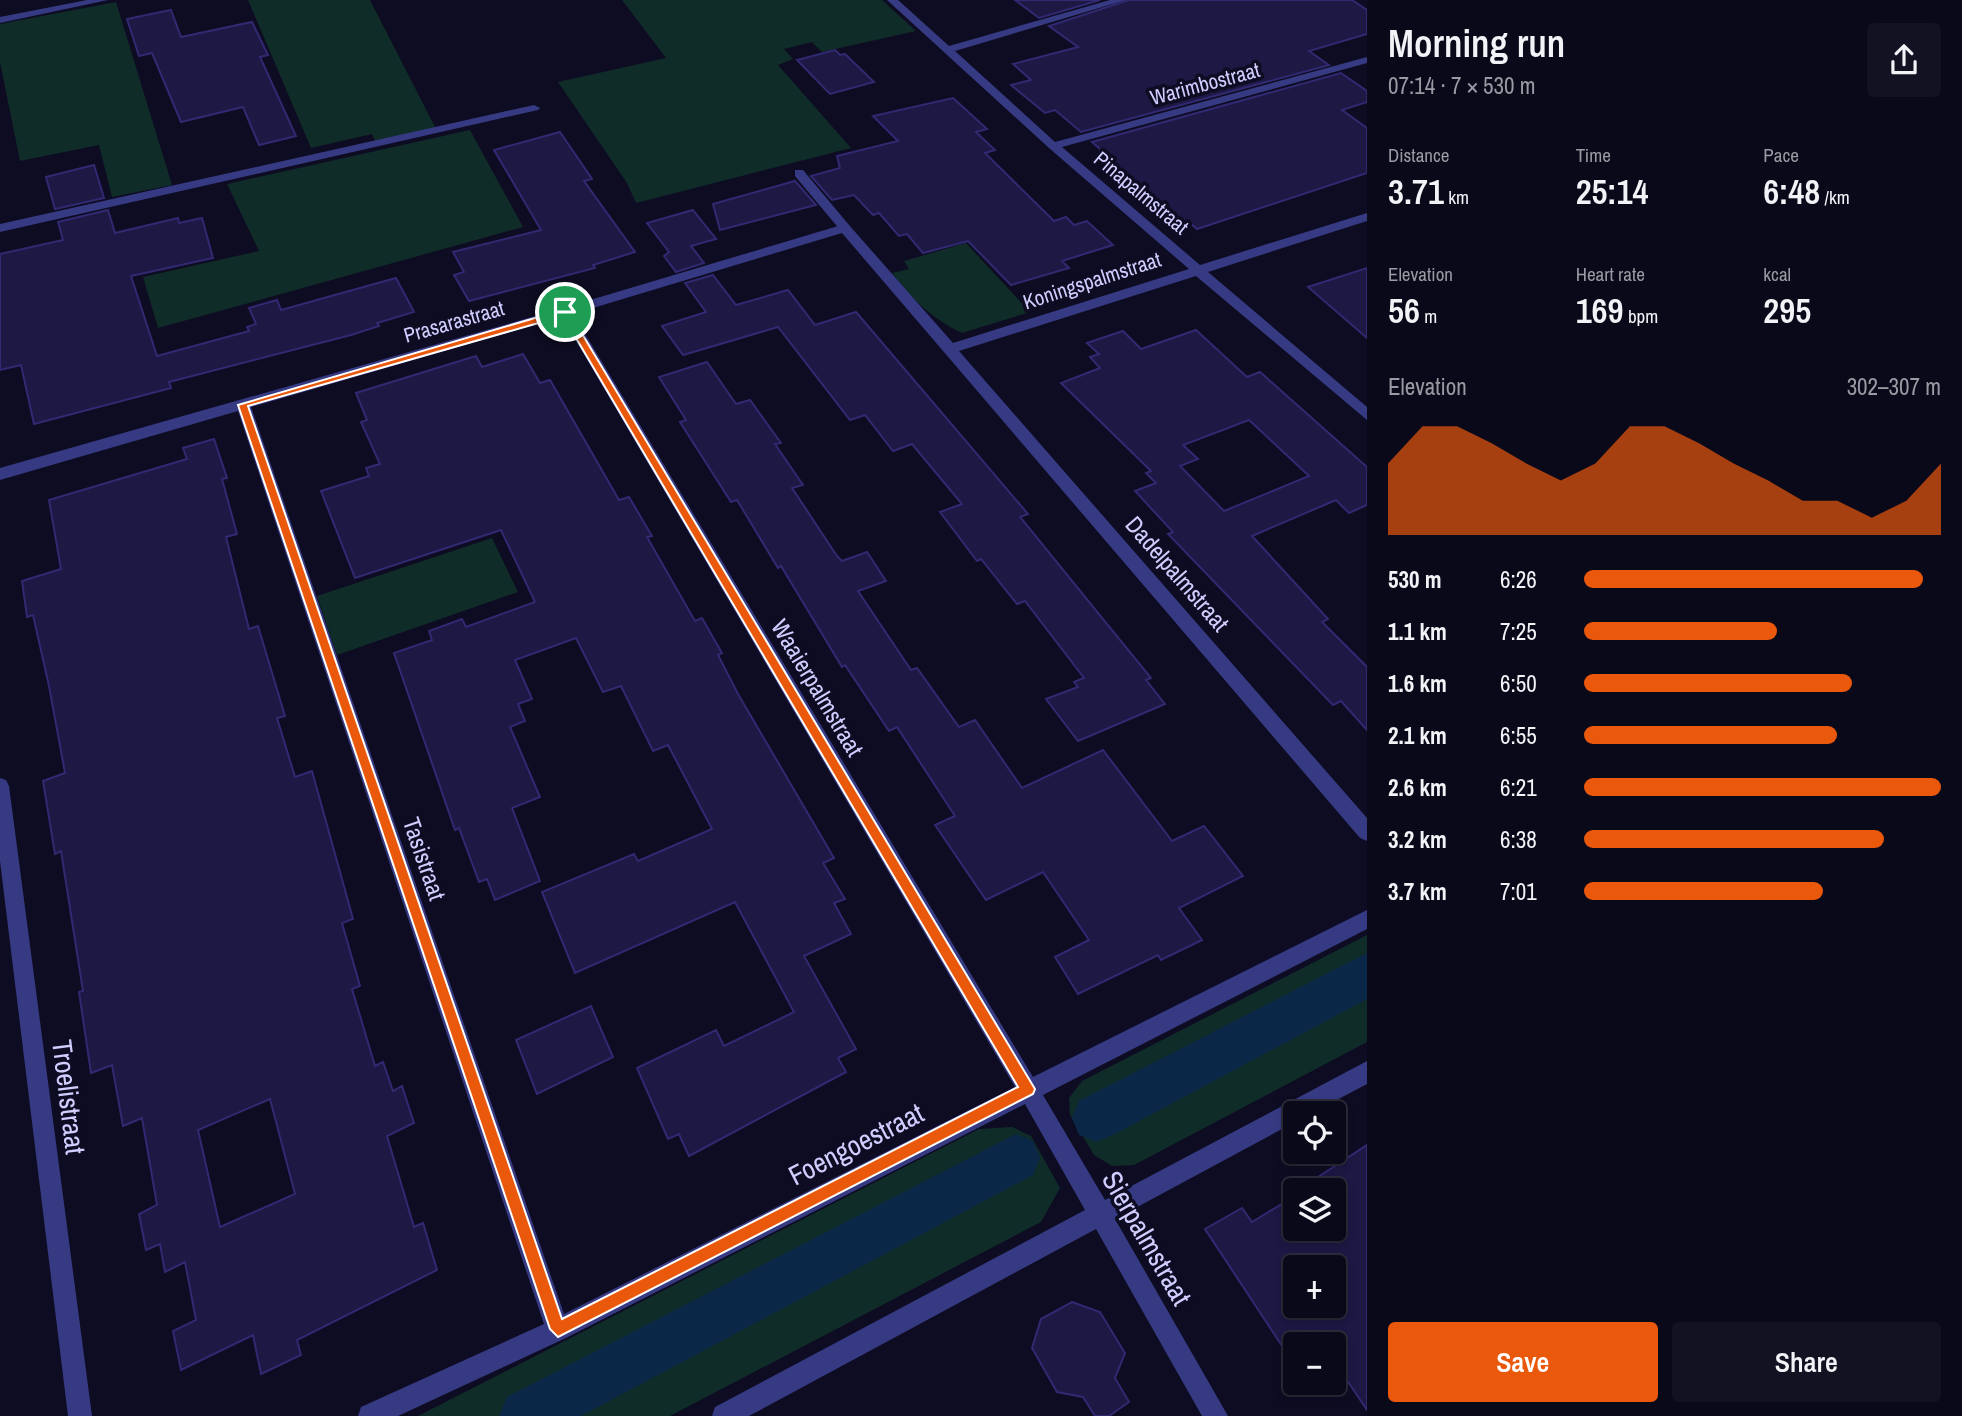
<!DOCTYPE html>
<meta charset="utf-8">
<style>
:root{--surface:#0a091a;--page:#131223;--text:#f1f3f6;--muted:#999aa2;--line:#2a2a39;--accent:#ea580c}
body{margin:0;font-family:"Archivo Narrow",sans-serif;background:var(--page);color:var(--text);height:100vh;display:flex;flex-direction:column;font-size:26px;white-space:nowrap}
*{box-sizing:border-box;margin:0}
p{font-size:23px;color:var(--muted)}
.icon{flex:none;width:38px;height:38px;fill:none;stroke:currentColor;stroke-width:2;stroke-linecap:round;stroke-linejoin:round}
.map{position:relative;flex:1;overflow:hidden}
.sheet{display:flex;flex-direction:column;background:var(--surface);width:595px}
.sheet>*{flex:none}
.controls{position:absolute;left:1283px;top:1101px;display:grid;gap:14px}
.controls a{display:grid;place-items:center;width:63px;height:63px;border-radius:7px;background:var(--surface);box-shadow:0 4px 10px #0003,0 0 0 2px var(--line);font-size:35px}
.pin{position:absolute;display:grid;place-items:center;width:60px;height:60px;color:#fff;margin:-30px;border:4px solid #fff;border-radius:50%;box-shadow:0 2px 7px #0007}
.round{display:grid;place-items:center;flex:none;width:74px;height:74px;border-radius:7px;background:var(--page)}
.summary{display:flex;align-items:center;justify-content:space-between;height:119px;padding:0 21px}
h1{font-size:38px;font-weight:600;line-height:52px}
.stats{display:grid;grid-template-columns:repeat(3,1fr);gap:10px;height:119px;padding:7px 21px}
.stats div{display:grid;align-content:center}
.stats b{font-size:35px;font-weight:600}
.stats small{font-size:19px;font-weight:400}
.stats p{font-size:19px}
.chart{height:196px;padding:14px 21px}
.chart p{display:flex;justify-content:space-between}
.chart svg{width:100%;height:126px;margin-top:7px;fill:var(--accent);opacity:.7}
.primary-button{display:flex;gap:14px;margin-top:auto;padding:14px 21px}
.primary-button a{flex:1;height:80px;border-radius:7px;background:var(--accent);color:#fff;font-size:28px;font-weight:600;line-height:80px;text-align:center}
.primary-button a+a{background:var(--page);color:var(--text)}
ul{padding:0 21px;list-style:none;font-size:23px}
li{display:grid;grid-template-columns:112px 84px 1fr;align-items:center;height:52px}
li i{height:18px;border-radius:9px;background:var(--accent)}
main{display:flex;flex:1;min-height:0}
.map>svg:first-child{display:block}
.green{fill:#0f2c29}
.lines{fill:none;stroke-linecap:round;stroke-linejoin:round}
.canal{fill:#0a2748;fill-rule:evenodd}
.building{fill:#1d1844;stroke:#312971;stroke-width:2;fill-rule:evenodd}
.lane{fill:#363a83;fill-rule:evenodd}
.street{fill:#363a83;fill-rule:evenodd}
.route{fill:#ea580c;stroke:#fff;stroke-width:2;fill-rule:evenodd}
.labels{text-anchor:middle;stroke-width:7;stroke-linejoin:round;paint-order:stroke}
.far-street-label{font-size:21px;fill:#cfceff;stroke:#0e0c22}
.street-label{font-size:24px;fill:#cfceff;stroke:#0e0c22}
.near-street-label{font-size:28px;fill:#cfceff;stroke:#0e0c22}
</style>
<main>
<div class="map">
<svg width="1367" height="1416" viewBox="0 0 1367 1416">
<rect width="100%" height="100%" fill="#0e0c22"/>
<!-- green -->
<g class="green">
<polygon points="248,0 370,0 436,129 376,143 372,134 311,148"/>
<polygon points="622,0 882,0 916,31 822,52 812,42 784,49 793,59 778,65 851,148 636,203 627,183 558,82 666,58"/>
<polygon points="116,2 172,185 112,197 99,145 20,161 0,62 0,24"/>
<polygon points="470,130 523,227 158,328 143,277 259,251 227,184"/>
<path d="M966 243 1030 312 962 333C931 318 913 300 892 273L909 269 904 261Z"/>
<polygon points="492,538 518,592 337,655 317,596"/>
<polygon points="1367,935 1367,1042 1134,1165 1112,1166 1094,1155 1070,1115 1069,1098 1082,1081"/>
<polygon points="1012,1127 1031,1136 1060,1188 1041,1222 670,1416 418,1416 979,1129"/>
</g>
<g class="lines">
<!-- canal -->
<g class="canal">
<polygon points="1367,953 1367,999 1113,1135 1096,1142 1079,1135 1072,1118 1079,1101"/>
<polygon points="1016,1134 1033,1141 1040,1158 1033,1175 581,1416 499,1416 507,1397"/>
</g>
</g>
<!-- building -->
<g class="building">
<polygon points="1015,0 1100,0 1039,18"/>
<polygon points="1129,0 1352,0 1367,10 1367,34 1309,51 1329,65 1081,132 1055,110 1045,113 1011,85 1031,80 1013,64 1078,47 1049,26"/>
<polygon points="171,10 181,37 252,22 268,55 260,57 296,136 259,145 243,107 181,122 152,53 139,56 127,19"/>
<polygon points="835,50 840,55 845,54 874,82 830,94 797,60"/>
<polygon points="1341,73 1367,91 1367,102 1342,110 1367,128 1367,173 1197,229 1189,222 1177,226 1137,192 1143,190 1103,157 1108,156 1092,142"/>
<polygon points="953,98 987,129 976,132 995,150 985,153 1054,221 1066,217 1074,225 1087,221 1113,245 1062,261 1069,268 1011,285 968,241 923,253 907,234 899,236 879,213 873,215 854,195 832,200 811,176 840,168 837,156 898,141 873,116"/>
<polygon points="560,132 592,179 584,181 635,252 593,265 595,268 469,301 454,275 464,272 453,252 541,230 494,150"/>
<polygon points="94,165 104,198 55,209 46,177"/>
<polygon points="795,181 816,205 720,230 713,204"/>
<polygon points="108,210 115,233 178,218 179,223 202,218 213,258 131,276 157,356 249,331 247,327 256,324 249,308 277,300 281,310 396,278 414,312 377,323 379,326 351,335 169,382 171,388 34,424 21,365 0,370 0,254 63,240 58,222"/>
<polygon points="693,210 716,239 691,246 704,263 676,272 664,256 669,252 647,223"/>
<polygon points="1367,268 1367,338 1308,287"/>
<polygon points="713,275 736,305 788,290 815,325 856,312 1028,514 1020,517 1151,678 1146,680 1165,704 1078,741 1046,699 1078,687 1074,682 1084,678 1025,601 1017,604 981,559 977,561 940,512 962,504 912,444 893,451 865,415 850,420 778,327 683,355 662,326 706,312 685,283"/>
<path d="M1196 330 1247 377 1260 372 1367 467V505L1349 513 1336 500 1252 536 1328 619 1322 622 1367 667V730L1341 701 1333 705 1168 534 1173 532 1135 491 1156 483 1146 473 1151 471 1061 383 1100 368 1090 357 1099 354 1087 343 1123 331 1141 349ZM1249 420 1309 476 1224 511 1180 466 1198 459 1183 445Z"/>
<polygon points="523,354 540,383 550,380 619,500 629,497 652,536 647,537 695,621 702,618 722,653 718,655 738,694 834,858 823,863 845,899 834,903 851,934 804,956 856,1049 838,1058 846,1072 689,1156 679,1134 668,1139 637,1068 716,1030 724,1046 794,1012 735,902 575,973 542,892 634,854 638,861 712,829 668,745 653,751 621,686 603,692 576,638 515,660 532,699 518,704 525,721 510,727 540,797 512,808 540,881 495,900 487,879 479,882 459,828 455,830 394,653 432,640 429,631 462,619 466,627 535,602 501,530 355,578 321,491 369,476 366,468 380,464 361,422 367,420 356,393 476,356 482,367"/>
<polygon points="707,362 736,404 750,400 781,443 775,444 803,485 792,488 837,556 842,561 867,552 886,581 858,591 911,670 917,668 959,727 975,720 1022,788 1103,750 1172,841 1204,826 1243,876 1179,908 1202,940 1161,960 1158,955 1078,994 1055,957 1089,940 1043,872 986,900 935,825 955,816 897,727 889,731 845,665 842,667 781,566 778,568 737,500 731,502 680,422 686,420 659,377"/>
<path d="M214 439 227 478 222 479 237 534 226 537 249 629 258 626 285 716 277 718 295 777 312 771 353 919 342 923 360 986 352 989 375 1066 383 1062 393 1091 402 1086 414 1123 387 1136 414 1227 423 1223 437 1270 297 1340 301 1355 261 1374 253 1335 181 1370 173 1331 196 1320 185 1262 165 1272 160 1244 146 1250 139 1214 157 1205 142 1118 123 1126 112 1065 91 1073 79 992 83 991 61 851 55 854 43 781 65 773 49 686 33 615 27 617 22 581 61 569 49 500 187 459 183 448ZM270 1099 295 1194 220 1227 198 1130Z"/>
<polygon points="591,1006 613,1057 537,1094 516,1040"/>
<path d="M1367 1145V1410L1334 1361V1344H1322L1313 1331 1284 1349 1205 1229 1242 1208 1252 1222 1295 1196V1228H1334V1190H1304L1314 1184 1312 1181ZM1295 1267H1334V1306H1295Z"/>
<polygon points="1072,1302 1100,1312 1125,1353 1115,1378 1129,1402 1109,1416 1095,1416 1083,1397 1057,1392 1032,1348 1041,1319"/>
</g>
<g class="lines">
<!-- lane -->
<g class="lane">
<polygon points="534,105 540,108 538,110 0,232 0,224"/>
<polygon points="795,170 803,170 849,225 849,231 841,231 795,176"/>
</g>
<!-- street -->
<g class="street">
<polygon points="87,0 108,0 0,23 0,17"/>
<path d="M887 0H898L949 46 1110 0H1126L955 51 1055 142 1367 57V63L1062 147 1200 265 1367 213V221L1208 272 1367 407V420L1196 276 959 351 1367 818V841L1360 838 842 233 573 314 1033 1077 1367 910V929L1043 1095 1105 1200 1367 1061V1084L1312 1113H1295V1122L1115 1219 1228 1416H1202L1096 1229 749 1416H712L715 1407 1085 1210 1025 1104 566 1338 398 1416H358L361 1407 544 1324 238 411 0 480V468L560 309 845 224 849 225 953 343 1189 269 1049 148ZM562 317 1015 1087 564 1314 251 407Z"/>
<polygon points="0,778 6,780 9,786 92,1416 68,1416 0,861"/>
</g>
</g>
<!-- route -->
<path class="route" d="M562 310 569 312 1035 1089 1033 1094 558 1337 550 1329 238 405ZM563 316 1018 1087 562 1319 248 406Z"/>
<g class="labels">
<!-- far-street labels -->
<g class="far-street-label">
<text transform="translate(1205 84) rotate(-15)" y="7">Warimbostraat</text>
<text transform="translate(1141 193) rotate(40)" y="7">Pinapalmstraat</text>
<text transform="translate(1092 281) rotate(-18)" y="7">Koningspalmstraat</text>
<text transform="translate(454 322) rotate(-16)" y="7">Prasarastraat</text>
</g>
<!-- street labels -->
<g class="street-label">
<text transform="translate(1177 574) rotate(49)" y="8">Dadelpalmstraat</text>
<text transform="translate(817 688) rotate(59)" y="8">Waaierpalmstraat</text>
<text transform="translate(424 859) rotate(71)" y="8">Tasistraat</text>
</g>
<!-- near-street labels -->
<g class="near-street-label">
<text transform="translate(69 1097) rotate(83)" y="10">Troelistraat</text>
<text transform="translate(856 1144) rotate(-27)" y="10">Foengoestraat</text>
<text transform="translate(1147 1238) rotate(60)" y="10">Sierpalmstraat</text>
</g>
</g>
</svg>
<div class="controls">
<a><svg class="icon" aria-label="locate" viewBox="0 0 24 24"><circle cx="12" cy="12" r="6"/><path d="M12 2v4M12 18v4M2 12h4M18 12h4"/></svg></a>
<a><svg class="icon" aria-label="layers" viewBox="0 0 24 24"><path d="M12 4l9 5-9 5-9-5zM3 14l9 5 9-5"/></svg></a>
<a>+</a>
<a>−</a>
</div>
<div class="pin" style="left:565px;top:312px;background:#1e9e55"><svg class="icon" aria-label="arrive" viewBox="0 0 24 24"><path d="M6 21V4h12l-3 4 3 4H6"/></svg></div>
</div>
<section class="sheet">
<div class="summary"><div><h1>Morning run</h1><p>07:14 · 7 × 530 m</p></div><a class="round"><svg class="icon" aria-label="share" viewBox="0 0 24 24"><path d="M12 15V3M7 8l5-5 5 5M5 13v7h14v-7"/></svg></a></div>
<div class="stats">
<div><p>Distance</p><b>3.71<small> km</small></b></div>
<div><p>Time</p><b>25:14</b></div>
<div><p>Pace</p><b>6:48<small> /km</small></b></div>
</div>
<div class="stats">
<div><p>Elevation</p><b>56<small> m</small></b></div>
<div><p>Heart rate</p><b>169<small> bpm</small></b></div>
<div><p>kcal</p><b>295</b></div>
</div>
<div class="chart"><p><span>Elevation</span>302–307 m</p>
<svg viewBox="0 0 160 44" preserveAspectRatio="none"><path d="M0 44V19L10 6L20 6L30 12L40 19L50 25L60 19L70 6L80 6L90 12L100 19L110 25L120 32L130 32L140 38L150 32L160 19V44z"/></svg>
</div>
<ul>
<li><b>530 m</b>6:26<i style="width:95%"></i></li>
<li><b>1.1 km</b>7:25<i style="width:54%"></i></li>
<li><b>1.6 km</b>6:50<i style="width:75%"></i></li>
<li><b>2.1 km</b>6:55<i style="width:71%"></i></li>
<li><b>2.6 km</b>6:21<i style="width:100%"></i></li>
<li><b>3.2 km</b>6:38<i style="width:84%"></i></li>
<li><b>3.7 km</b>7:01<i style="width:67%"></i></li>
</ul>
<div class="primary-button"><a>Save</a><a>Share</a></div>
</section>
</main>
